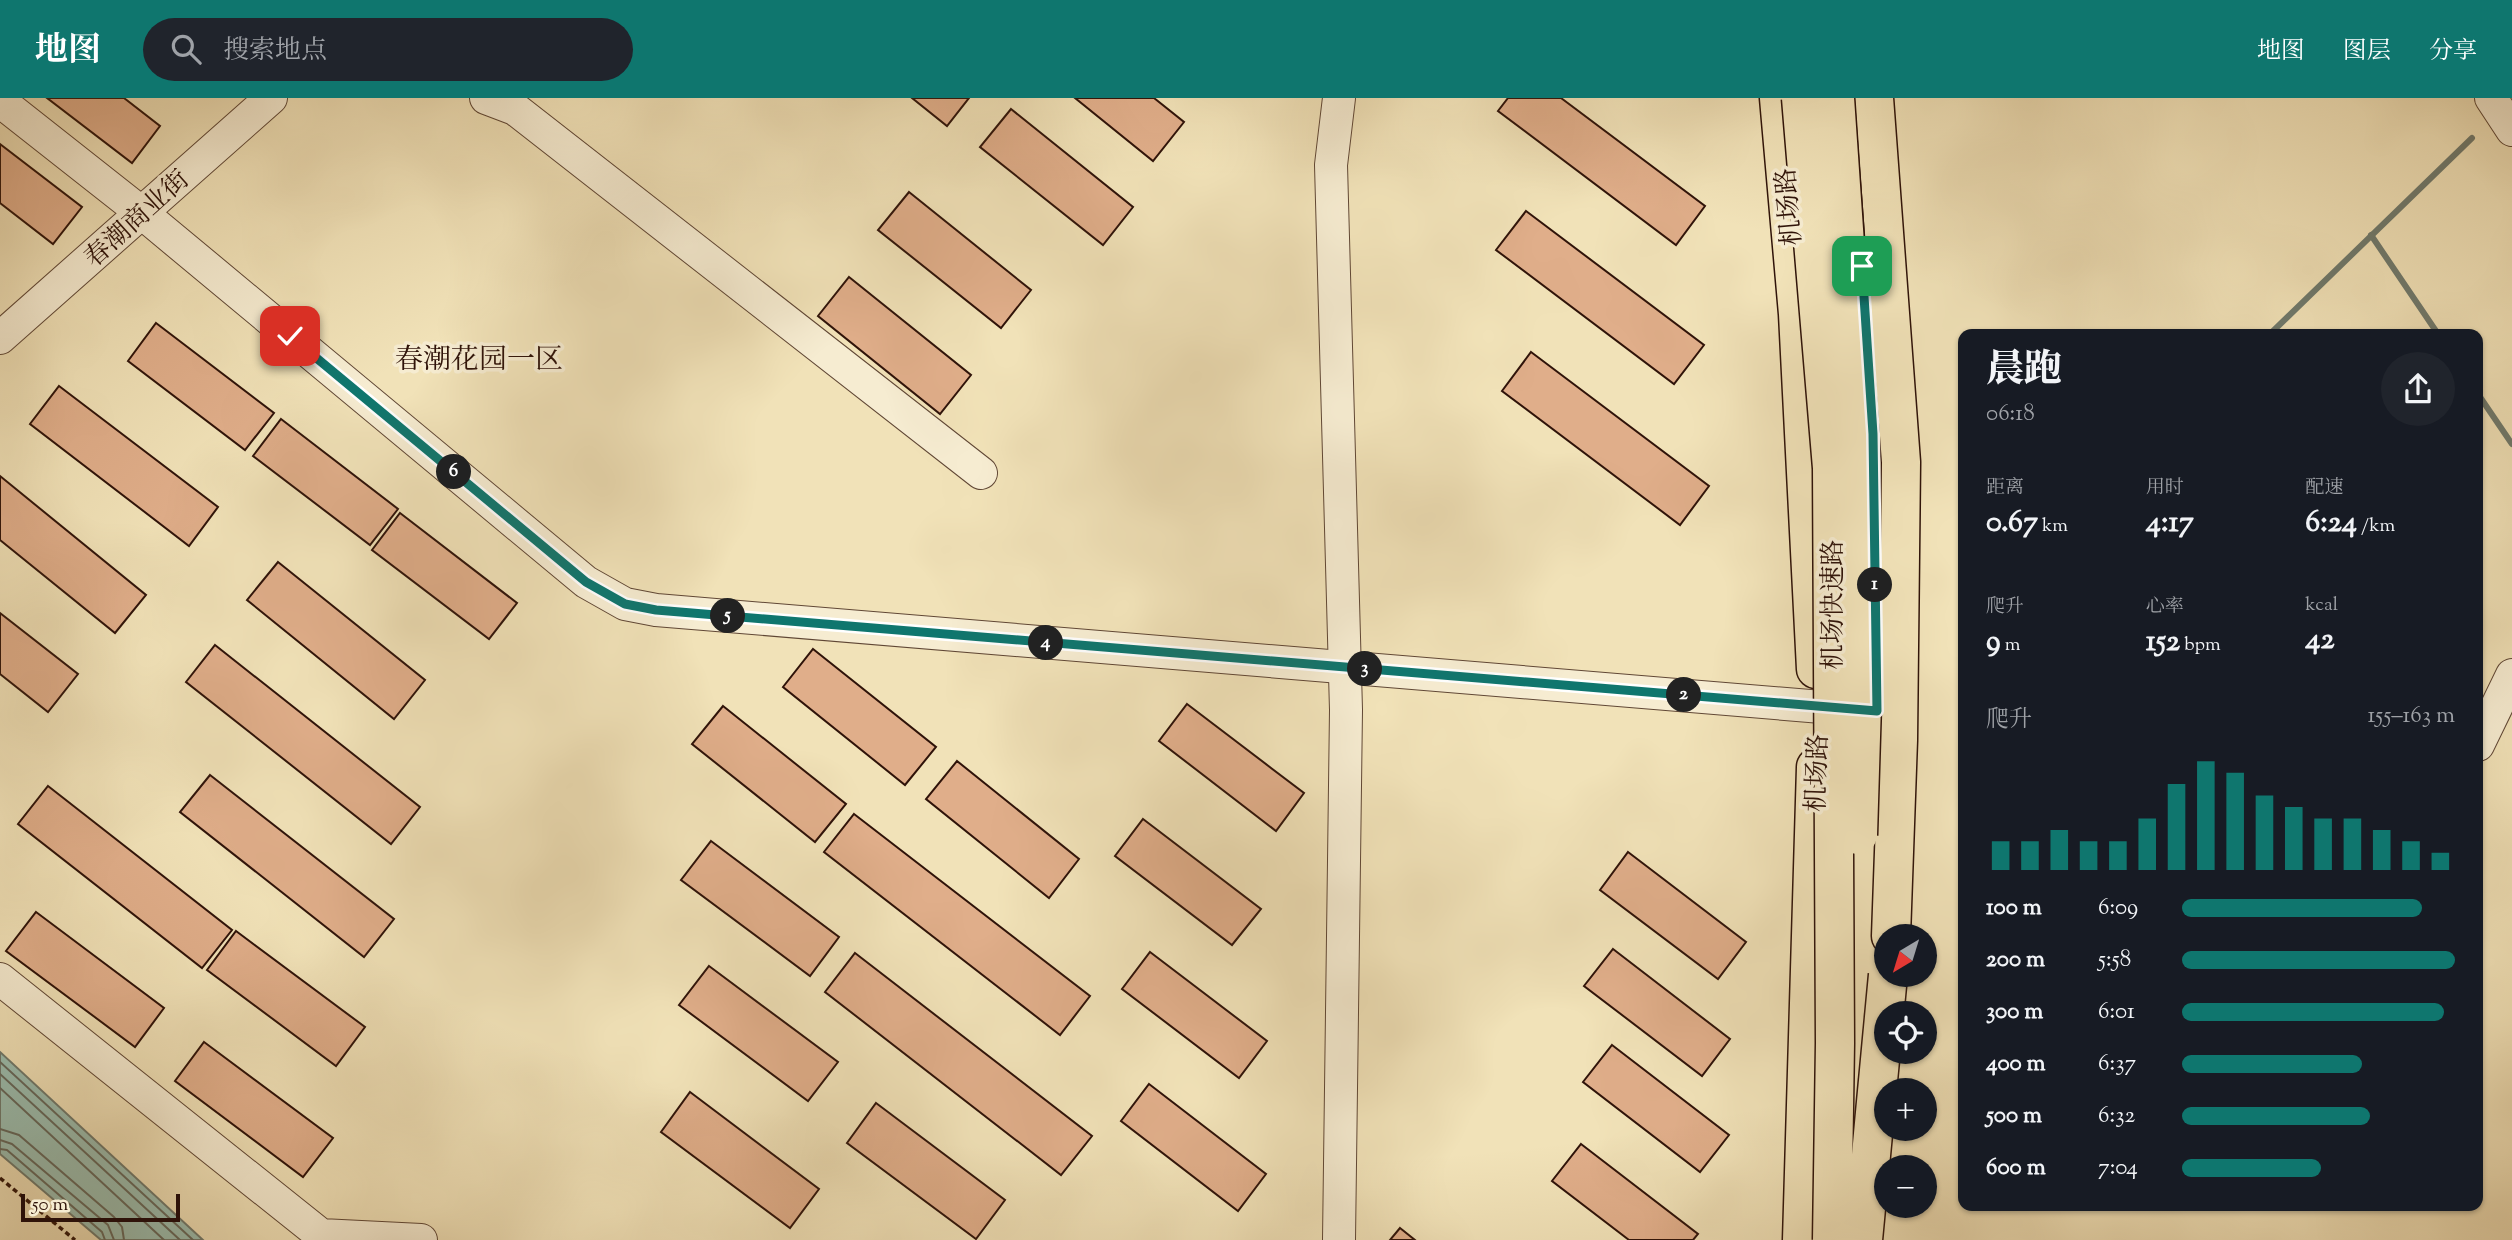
<!DOCTYPE html>
<html lang="zh">
<meta charset="utf-8">
<style>
:root{--surface:#171b24;--page:#20242c;--text:#f1f3f6;--muted:#9ea1a6;--accent:#0f766e}
body{margin:0;font-family:"Sorts Mill Goudy","Noto Serif SC",serif;background:var(--page);color:var(--text);height:100vh;display:flex;flex-direction:column;font-size:26px;white-space:nowrap}
*{box-sizing:border-box;margin:0}
p{font-size:23px;color:var(--muted)}
.icon{flex:none;width:38px;height:38px;fill:none;stroke:currentColor;stroke-width:2;stroke-linecap:round;stroke-linejoin:round}
.map{position:relative;flex:1;overflow:hidden}
.panel{position:absolute;left:1958px;top:231px;width:525px;height:882px;display:flex;flex-direction:column;background:var(--surface);border-radius:14px;box-shadow:0 2px 5px #0004}
.panel>*{flex:none}
.needle{width:46px;rotate:218deg}
.buttons{position:absolute;left:1874px;top:826px;display:grid;gap:14px}
.buttons a{display:grid;place-items:center;width:63px;height:63px;border-radius:50%;background:var(--surface);box-shadow:0 2px 5px #0004;font-size:35px}
.scale{position:absolute;left:21px;bottom:18px;width:159px;box-sizing:border-box;padding-left:7px;border:4px solid #2f1309;border-top:0;font-size:19px;line-height:24px;white-space:nowrap;color:#2f1309;-webkit-text-stroke:5px #f6ecd1;paint-order:stroke}
.pin{position:absolute;display:grid;place-items:center;width:60px;height:60px;color:#fff;margin:-30px;border-radius:14px;box-shadow:0 4px 10px #0006}
.km{position:absolute;width:35px;height:35px;margin:-18px;border-radius:50%;background:#222;color:#fff;font-size:19px;line-height:35px;text-align:center}
.round{display:grid;place-items:center;flex:none;width:74px;height:74px;border-radius:37px;background:var(--page)}
.headline{display:flex;align-items:center;justify-content:space-between;height:119px;padding:0 28px}
h1{font-size:38px;font-weight:800;line-height:52px}
.metrics{display:grid;grid-template-columns:repeat(3,1fr);gap:10px;height:119px;padding:7px 28px}
.metrics div{display:grid;align-content:center}
.metrics b{font-size:30px;font-weight:800}
.metrics small{font-size:19px;font-weight:400}
.metrics p{font-size:19px}
.chart{height:196px;padding:14px 28px}
.chart p{display:flex;justify-content:space-between}
.chart svg{width:100%;height:126px;margin-top:7px;stroke:var(--accent);stroke-width:6}
ul{padding:0 28px;list-style:none;font-size:23px}
li{display:grid;grid-template-columns:112px 84px 1fr;align-items:center;height:52px}
li i{height:18px;border-radius:9px;background:var(--accent)}
header{display:flex;align-items:center;gap:42px;box-sizing:border-box;height:98px;padding:0 35px;background:var(--accent);color:#fff}
header strong{font-size:33px}
nav{display:flex;gap:38px;margin-inline-start:auto;font-size:24px}
.search{width:490px;height:63px;background:var(--page);display:flex;align-items:center;gap:18px;box-sizing:border-box;padding:0 24px;border-radius:38px;color:var(--muted);font-size:26px}
.map>svg:first-child{display:block}
.water{fill:#9bbeb0;stroke:#707a6d;stroke-width:2}
.lines{fill:none;stroke-linecap:round;stroke-linejoin:round}
.shore{stroke:#65685c;stroke-width:2}
.stream{stroke:#707a6d;stroke-width:6}
.building{fill:#e0ae8a;stroke:#2f1309;stroke-width:2}
.minor-casing{stroke:#604735;stroke-width:34}
.major-casing{stroke:#2f1309;stroke-width:41}
.highway-casing{stroke:#2f1309;stroke-width:41}
.path{stroke:#2f1309;stroke-width:3.5;stroke-dasharray:5 3.5;stroke-linecap:butt}
.minor{stroke:#f6ecd1;stroke-width:32}
.major{stroke:#f1e2b8;stroke-width:38}
.highway{stroke:#f1e2b8;stroke-width:38}
.highway-bridge-casing{stroke:#2f1309;stroke-width:41;stroke-linecap:butt}
.highway-bridge{stroke:#f1e2b8;stroke-width:38}
.route-casing{stroke:#fff;stroke-width:14}
.route{stroke:#0f766e;stroke-width:9}
.labels{text-anchor:middle;stroke-width:7;stroke-linejoin:round;paint-order:stroke}
.street-label{font-size:26px;fill:#2f1309;stroke:#f6ecd1}
.neighbourhood-label{font-size:28px;fill:#2f1309;stroke:#f6ecd1}
</style>
<header>
<strong>地图</strong>
<div class="search"><svg class="icon" aria-label="search" viewBox="0 0 24 24"><circle cx="10" cy="10" r="6"/><path d="M15 15l6 6"/></svg>搜索地点</div>
<nav><a>地图</a><a>图层</a><a>分享</a></nav>
</header>
<div class="map">
<svg width="2512" height="1142" viewBox="0 0 2512 1142">
<rect width="100%" height="100%" fill="#f1e2b8"/>
<filter id="stains"><feTurbulence type="fractalNoise" baseFrequency=".00286" numOctaves="4"/><feColorMatrix values="0 0 0 0 .2 0 0 0 0 .09 0 0 0 0 .02 0 0 0 .5 -.17"/></filter>
<radialGradient id="worn" r=".72"><stop offset=".6" stop-color="#630" stop-opacity="0"/><stop offset="1" stop-color="#630" stop-opacity=".3"/></radialGradient>
<!-- water -->
<polygon class="water" points="0,954 203,1142 101,1142 0,1056"/>
<g class="lines">
<!-- shore -->
<g class="shore">
<polyline points="0,964 193,1142"/>
<polyline points="0,976 180,1142"/>
<polyline points="0,990 164,1142"/>
<polyline points="0,1031 19,1037 114,1119 122,1129 124,1142"/>
<polyline points="0,1042 12,1046 108,1127 114,1142"/>
<polyline points="0,1051 7,1052 102,1134 105,1142"/>
</g>
<!-- stream -->
<g class="stream">
<polyline points="2371,137 2438,236"/>
<polyline points="2270,236 2472,40"/>
<polyline points="2478,296 2512,346"/>
</g>
</g>
<!-- building -->
<g class="building">
<polygon points="47,0 124,0 160,28 132,65"/>
<polygon points="912,0 969,0 947,28"/>
<polygon points="1075,0 1154,0 1184,24 1153,63"/>
<polygon points="1508,0 1561,0 1705,108 1676,147 1498,13"/>
<polygon points="1011,11 1133,109 1103,147 980,49"/>
<polygon points="0,46 82,109 53,146 0,105"/>
<polygon points="909,94 1031,192 1001,230 878,132"/>
<polygon points="1526,113 1704,247 1674,286 1496,152"/>
<polygon points="849,179 971,277 940,316 818,218"/>
<polygon points="156,225 274,315 245,352 128,263"/>
<polygon points="1531,254 1709,388 1680,427 1502,293"/>
<polygon points="59,288 218,409 189,448 30,326"/>
<polygon points="281,321 398,411 370,447 253,358"/>
<polygon points="0,378 146,497 115,535 0,442"/>
<polygon points="400,415 517,505 489,541 372,452"/>
<polygon points="278,464 425,582 394,621 247,502"/>
<polygon points="0,515 78,576 48,614 0,576"/>
<polygon points="215,547 420,709 391,746 186,584"/>
<polygon points="813,551 936,649 905,687 783,589"/>
<polygon points="1187,606 1304,695 1276,733 1159,643"/>
<polygon points="723,608 846,706 815,744 692,646"/>
<polygon points="957,663 1079,761 1049,800 926,701"/>
<polygon points="210,677 394,821 364,859 180,714"/>
<polygon points="48,688 232,832 202,870 18,726"/>
<polygon points="854,716 1090,898 1060,937 824,754"/>
<polygon points="1143,721 1261,811 1232,847 1115,758"/>
<polygon points="711,743 839,839 810,878 681,782"/>
<polygon points="1628,754 1746,844 1718,881 1600,792"/>
<polygon points="36,814 164,910 135,949 6,853"/>
<polygon points="236,833 365,929 336,968 207,872"/>
<polygon points="1613,851 1730,941 1702,978 1584,888"/>
<polygon points="1150,854 1267,943 1239,980 1122,891"/>
<polygon points="855,855 1092,1038 1061,1077 825,894"/>
<polygon points="709,868 838,964 808,1003 679,907"/>
<polygon points="204,944 333,1040 303,1079 175,983"/>
<polygon points="1612,947 1729,1037 1700,1074 1583,984"/>
<polygon points="1149,986 1266,1076 1238,1113 1121,1023"/>
<polygon points="690,994 819,1091 790,1130 661,1034"/>
<polygon points="876,1005 1005,1102 976,1141 847,1045"/>
<polygon points="1581,1046 1698,1136 1693,1142 1629,1142 1552,1083"/>
<polygon points="1400,1130 1415,1142 1390,1142"/>
</g>
<g class="lines">
<!-- minor casing -->
<g class="minor-casing">
<g id="minor">
<polyline points="486,0 515,11 981,375"/>
<polyline points="1339,0 1331,67 1346,612 1339,1142"/>
<polyline points="2491,0 2512,32"/>
<polyline points="0,3 142,115 586,484 625,506 656,512 1858,612"/>
<polyline points="0,240 271,0"/>
<polyline points="2478,647 2512,577"/>
<polyline points="0,881 321,1137 421,1142"/>
</g>
</g>
<!-- major casing -->
<g class="major-casing">
<g id="major">
<polyline points="1779,0 1798,216 1816,571"/>
<polyline points="1802,1142 1816,669"/>
</g>
</g>
<!-- highway casing -->
<g class="highway-casing">
<polyline id="highway" points="1874,0 1901,364 1898,642 1891,838"/>
</g>
<!-- path -->
<polyline class="path" points="0,1080 75,1142"/>
<!-- minor -->
<use href="#minor" class="minor"/>
<!-- major -->
<use href="#major" class="major"/>
<!-- highway -->
<use href="#highway" class="highway"/>
<!-- highway-bridge casing -->
<g class="highway-bridge-casing">
<g id="highway-bridge">
<polyline points="1801,0 1832,370 1835,945 1832,1142"/>
<polyline points="1835,0 1857,321 1862,606 1858,737"/>
<polyline points="1863,1142 1888,877"/>
</g>
</g>
<!-- highway-bridge -->
<use href="#highway-bridge" class="highway-bridge"/>
</g>
<g class="lines">
<!-- route casing -->
<g class="route-casing">
<polyline id="route" points="290,238 586,484 625,506 656,512 1877,613 1873,336 1862,168"/>
</g>
<!-- route -->
<use href="#route" class="route"/>
</g>
<g class="labels">
<!-- street labels -->
<g class="street-label">
<text transform="translate(1788 109) rotate(-95)" y="9">机场路</text>
<text transform="translate(136 120) rotate(-42)" y="9">春潮商业街</text>
<text transform="translate(1832 507) rotate(-90)" y="9">机场快速路</text>
<text transform="translate(1816 675) rotate(-88)" y="9">机场路</text>
</g>
<!-- neighbourhood labels -->
<g class="neighbourhood-label">
<text x="479" y="270">春潮花园一区</text>
</g>
</g>
<rect width="100%" height="100%" filter="url(#stains)"/>
<rect width="100%" height="100%" fill="url(#worn)"/>
</svg>
<div class="buttons">
<a><svg class="needle" viewBox="-14 -14 28 28"><path d="M0-13l5 13h-10z" fill="#e53935"/><path d="M0 13l5-13h-10z" fill="#9ea1a6"/></svg></a>
<a><svg class="icon" aria-label="locate" viewBox="0 0 24 24"><circle cx="12" cy="12" r="6"/><path d="M12 2v4M12 18v4M2 12h4M18 12h4"/></svg></a>
<a>+</a>
<a>−</a>
</div>
<div class="scale">50 m</div>
<div class="pin" style="left:1862px;top:168px;background:#1e9e55"><svg class="icon" aria-label="arrive" viewBox="0 0 24 24"><path d="M6 21V4h12l-3 4 3 4H6"/></svg></div>
<div class="pin" style="left:290px;top:238px;background:#d93025"><svg class="icon" aria-label="check" viewBox="0 0 24 24"><path d="M5 12l5 5 9-10"/></svg></div>
<b class="km" style="left:1875px;top:487px">1</b>
<b class="km" style="left:1684px;top:597px">2</b>
<b class="km" style="left:1365px;top:571px">3</b>
<b class="km" style="left:1046px;top:545px">4</b>
<b class="km" style="left:728px;top:518px">5</b>
<b class="km" style="left:454px;top:374px">6</b>
<section class="panel">
<div class="headline"><div><h1>晨跑</h1><p>06:18</p></div><a class="round"><svg class="icon" aria-label="share" viewBox="0 0 24 24"><path d="M12 15V3M7 8l5-5 5 5M5 13v7h14v-7"/></svg></a></div>
<div class="metrics">
<div><p>距离</p><b>0.67<small> km</small></b></div>
<div><p>用时</p><b>4:17</b></div>
<div><p>配速</p><b>6:24<small> /km</small></b></div>
</div>
<div class="metrics">
<div><p>爬升</p><b>9<small> m</small></b></div>
<div><p>心率</p><b>152<small> bpm</small></b></div>
<div><p>kcal</p><b>42</b></div>
</div>
<div class="chart"><p><span>爬升</span>155–163 m</p>
<svg viewBox="0 0 160 44" preserveAspectRatio="none"><path d="M5 44V34M15 44V34M25 44V30M35 44V34M45 44V34M55 44V26M65 44V14M75 44V6M85 44V10M95 44V18M105 44V22M115 44V26M125 44V26M135 44V30M145 44V34M155 44V38"/></svg>
</div>
<ul>
<li><b>100 m</b>6:09<i style="width:88%"></i></li>
<li><b>200 m</b>5:58<i style="width:100%"></i></li>
<li><b>300 m</b>6:01<i style="width:96%"></i></li>
<li><b>400 m</b>6:37<i style="width:66%"></i></li>
<li><b>500 m</b>6:32<i style="width:69%"></i></li>
<li><b>600 m</b>7:04<i style="width:51%"></i></li>
</ul>
</section>
</div>
